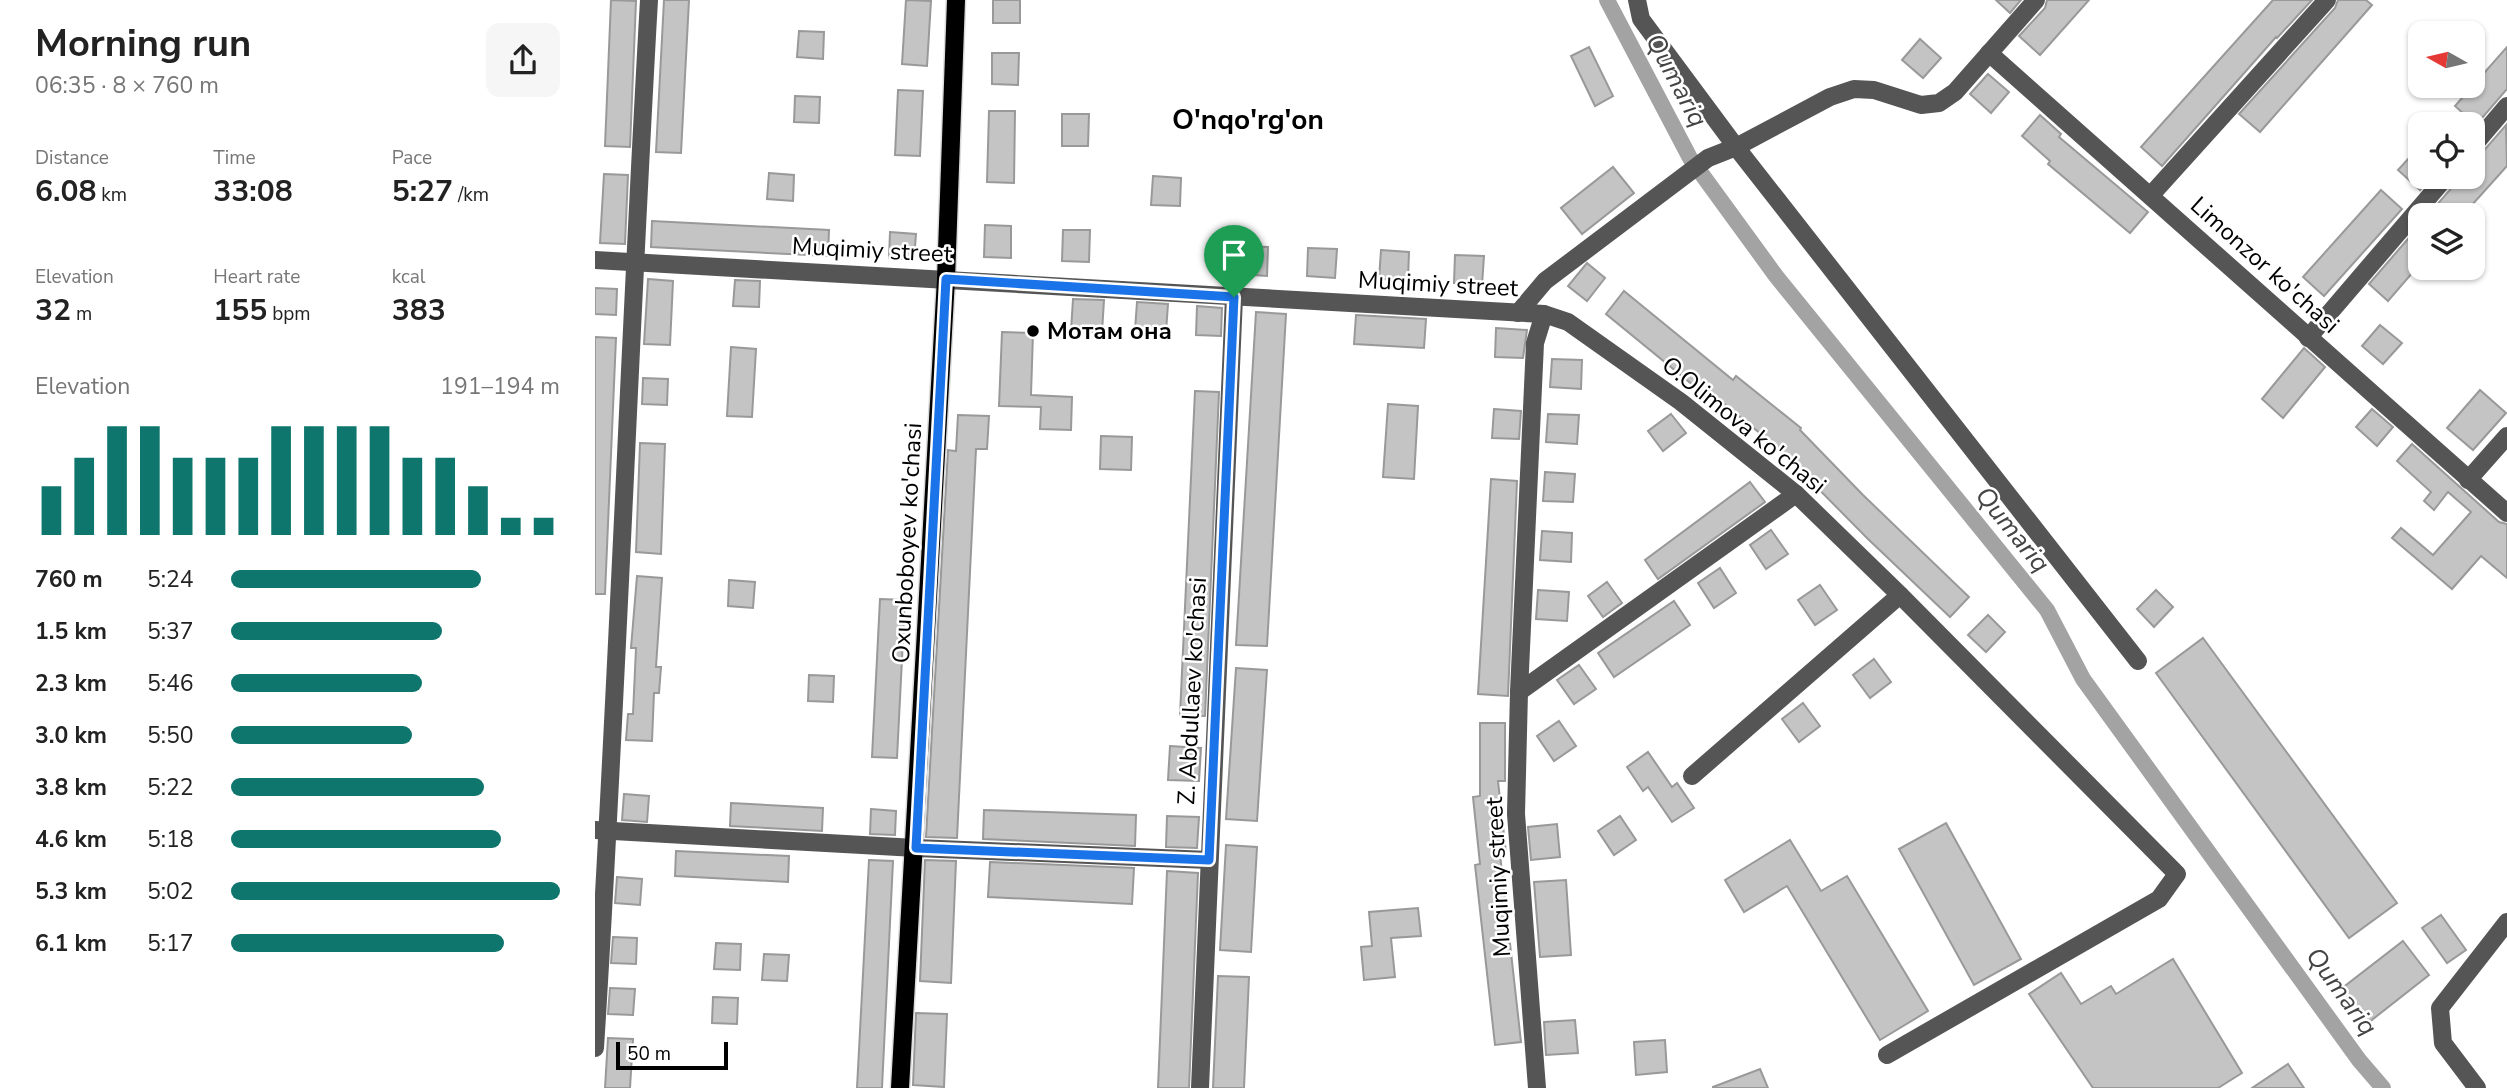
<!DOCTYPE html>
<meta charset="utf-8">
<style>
:root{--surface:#fff;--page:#f6f6f6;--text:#222;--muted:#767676;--accent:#0f766e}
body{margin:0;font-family:"Nunito Sans",sans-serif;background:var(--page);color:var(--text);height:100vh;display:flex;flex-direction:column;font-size:26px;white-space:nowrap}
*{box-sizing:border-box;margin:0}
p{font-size:23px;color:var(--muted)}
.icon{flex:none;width:38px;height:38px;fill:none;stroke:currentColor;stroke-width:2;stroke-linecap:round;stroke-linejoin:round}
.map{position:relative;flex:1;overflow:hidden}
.details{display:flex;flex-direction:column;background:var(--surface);width:595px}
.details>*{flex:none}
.needle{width:46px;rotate:278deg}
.buttons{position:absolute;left:1813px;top:21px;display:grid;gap:14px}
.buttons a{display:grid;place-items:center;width:77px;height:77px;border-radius:14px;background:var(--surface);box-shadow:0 2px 5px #0004;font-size:35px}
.scale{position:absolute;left:21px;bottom:18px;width:112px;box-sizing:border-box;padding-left:7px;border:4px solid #000;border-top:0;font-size:19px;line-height:24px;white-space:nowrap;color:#000;-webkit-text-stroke:5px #fff;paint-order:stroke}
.pin{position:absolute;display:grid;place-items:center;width:60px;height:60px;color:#fff;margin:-72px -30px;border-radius:50% 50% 50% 0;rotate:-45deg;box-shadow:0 0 7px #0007}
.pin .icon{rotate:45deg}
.round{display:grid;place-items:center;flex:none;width:74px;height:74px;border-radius:14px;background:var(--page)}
.headline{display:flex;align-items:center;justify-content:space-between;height:119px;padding:0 35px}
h1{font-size:38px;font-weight:700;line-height:52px}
.figures{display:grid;grid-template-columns:repeat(3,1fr);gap:10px;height:119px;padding:7px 35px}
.figures div{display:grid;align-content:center}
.figures b{font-size:30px;font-weight:700}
.figures small{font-size:19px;font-weight:400}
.figures p{font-size:19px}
.chart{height:196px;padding:14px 35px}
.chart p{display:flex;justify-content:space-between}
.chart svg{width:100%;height:126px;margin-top:7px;stroke:var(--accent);stroke-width:6}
ul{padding:0 35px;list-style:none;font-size:23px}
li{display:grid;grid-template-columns:112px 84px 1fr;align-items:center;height:52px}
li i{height:18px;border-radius:9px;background:var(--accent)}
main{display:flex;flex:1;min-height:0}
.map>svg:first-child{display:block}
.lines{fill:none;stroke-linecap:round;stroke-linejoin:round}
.canal{stroke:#a3a3a3;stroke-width:16}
.building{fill:#c4c4c4;stroke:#999;stroke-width:2}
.major-casing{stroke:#dbdbdb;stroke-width:21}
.minor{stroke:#555;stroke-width:18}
.major{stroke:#000;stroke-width:18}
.route-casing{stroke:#fff;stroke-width:14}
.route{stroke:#1a73e8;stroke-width:9}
.poi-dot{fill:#000;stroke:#fff;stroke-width:2.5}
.labels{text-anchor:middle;stroke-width:5;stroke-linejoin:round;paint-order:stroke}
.street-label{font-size:24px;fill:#000;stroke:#fff}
.poi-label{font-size:24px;font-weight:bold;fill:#000;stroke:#fff;text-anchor:start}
.water-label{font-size:26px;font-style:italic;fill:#444;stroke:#fff}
.quarter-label{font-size:28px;font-weight:bold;fill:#000;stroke:#fff}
</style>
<main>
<section class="details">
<div class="headline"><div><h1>Morning run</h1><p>06:35 · 8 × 760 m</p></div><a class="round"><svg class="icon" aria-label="share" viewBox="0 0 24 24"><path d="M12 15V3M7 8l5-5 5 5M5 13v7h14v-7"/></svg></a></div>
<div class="figures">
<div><p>Distance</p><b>6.08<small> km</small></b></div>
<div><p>Time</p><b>33:08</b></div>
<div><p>Pace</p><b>5:27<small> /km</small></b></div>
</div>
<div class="figures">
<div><p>Elevation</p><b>32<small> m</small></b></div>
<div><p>Heart rate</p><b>155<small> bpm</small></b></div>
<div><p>kcal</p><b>383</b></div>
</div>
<div class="chart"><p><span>Elevation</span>191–194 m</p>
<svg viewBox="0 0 160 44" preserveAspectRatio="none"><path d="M5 44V27M15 44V17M25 44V6M35 44V6M45 44V17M55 44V17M65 44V17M75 44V6M85 44V6M95 44V6M105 44V6M115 44V17M125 44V17M135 44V27M145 44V38M155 44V38"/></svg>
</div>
<ul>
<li><b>760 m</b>5:24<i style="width:76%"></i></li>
<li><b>1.5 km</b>5:37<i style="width:64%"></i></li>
<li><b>2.3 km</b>5:46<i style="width:58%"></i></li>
<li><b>3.0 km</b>5:50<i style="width:55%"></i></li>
<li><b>3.8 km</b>5:22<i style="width:77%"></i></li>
<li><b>4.6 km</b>5:18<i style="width:82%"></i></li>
<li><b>5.3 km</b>5:02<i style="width:100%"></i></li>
<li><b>6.1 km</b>5:17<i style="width:83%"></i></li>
</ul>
</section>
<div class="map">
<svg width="1912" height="1088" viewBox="0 0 1912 1088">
<rect width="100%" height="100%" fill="#fff"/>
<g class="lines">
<!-- canal -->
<polyline class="canal" points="1012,0 1095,158 1181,276 1452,610 1488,679 1764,1060 1788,1088"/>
</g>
<!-- building -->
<g class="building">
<polygon points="16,0 41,1 35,147 10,146"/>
<polygon points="69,0 94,0 86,153 61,152"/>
<polygon points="311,0 336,1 332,66 307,64"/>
<rect x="398" y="0" width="27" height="23"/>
<polygon points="1401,0 1426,0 1415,13"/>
<polygon points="1452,0 1494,0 1445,55 1424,36 1450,8"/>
<polygon points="1678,0 1717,0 1682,38 1681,37 1567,166 1546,147"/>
<polygon points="1743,0 1771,0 1777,5 1665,132 1644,114 1740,8"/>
<polygon points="204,31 229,32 228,59 202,57"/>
<polygon points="1325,39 1346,58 1328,78 1307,60"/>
<polygon points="994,47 1018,96 1000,106 976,56"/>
<polygon points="1912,47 1912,89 1881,125 1860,106"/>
<polygon points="397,53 424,53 423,85 397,84"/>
<polygon points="1393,74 1414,92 1396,113 1375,94"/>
<polygon points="303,90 328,91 325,156 300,155"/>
<polygon points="200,96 225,97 224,123 199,122"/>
<polygon points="394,111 420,111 419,183 392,182"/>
<polygon points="467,114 494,114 493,146 467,146"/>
<polygon points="1445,115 1466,134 1464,137 1553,212 1535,233 1453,164 1455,161 1427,136"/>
<polygon points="1911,125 1912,166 1868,215 1833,215 1860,184 1862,177 1878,177 1878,163"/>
<polygon points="1825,146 1825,177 1836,177 1825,190 1803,170"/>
<polygon points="1018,167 1039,193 987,234 966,208"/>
<polygon points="174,173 199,175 198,201 172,199"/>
<polygon points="9,174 33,175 30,244 5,243"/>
<polygon points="558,176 586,178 585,206 556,205"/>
<polygon points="1786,190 1807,209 1729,296 1708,277"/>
<polygon points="57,221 234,230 233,256 56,247"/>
<polygon points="390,225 416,226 416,258 389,257"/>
<polygon points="1825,225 1825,264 1793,301 1774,284"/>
<polygon points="468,230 495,230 494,262 467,261"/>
<polygon points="295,232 321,234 319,260 294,258"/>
<polygon points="645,246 673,247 672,276 643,274"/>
<polygon points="713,248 742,249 740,278 712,276"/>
<polygon points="786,250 814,252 813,280 784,279"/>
<polygon points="860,255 889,256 887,285 859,283"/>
<polygon points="992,263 1010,278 992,301 973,286"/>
<polygon points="53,279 78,281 75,345 49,344"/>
<polygon points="140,280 165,281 164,307 138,306"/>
<polygon points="0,288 22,289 21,315 0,314"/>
<polygon points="1029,291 1138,380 1141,376 1206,428 1205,430 1268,495 1374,597 1355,617 1273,539 1183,448 1118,395 1115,399 1011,314"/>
<polygon points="478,299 509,300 507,332 476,331"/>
<polygon points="542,302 573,304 571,332 540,330"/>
<polygon points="602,306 627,308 626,336 601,335"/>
<polygon points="661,312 691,314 672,646 641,645"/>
<polygon points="761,315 831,319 829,348 759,344"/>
<polygon points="1785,325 1807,343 1788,364 1767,346"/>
<polygon points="901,328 932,330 928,358 900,357"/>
<polygon points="407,332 438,333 436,395 477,397 476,430 445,429 446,407 404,406"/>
<polygon points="0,337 21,338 10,594 0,594"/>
<polygon points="136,347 161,349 157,417 132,416"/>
<polygon points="1709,348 1730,367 1688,418 1667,399"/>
<polygon points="957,359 987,360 986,389 955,387"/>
<polygon points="48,378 73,379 72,405 47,404"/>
<polygon points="1885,390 1911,413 1878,450 1852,428"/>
<polygon points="600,391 624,392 610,716 585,715"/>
<polygon points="793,404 823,406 819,479 788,477"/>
<polygon points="899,409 926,411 924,439 897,438"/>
<polygon points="1777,409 1798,427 1782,446 1761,427"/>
<polygon points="953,414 984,415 982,444 951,442"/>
<polygon points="1076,414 1091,433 1068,451 1053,431"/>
<polygon points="363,415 394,416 392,449 381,449 362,838 331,837 353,450 361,451"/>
<polygon points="506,436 537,437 536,470 505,469"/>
<polygon points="45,443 70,444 66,554 41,552"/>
<polygon points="1817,444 1904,522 1912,524 1912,578 1886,556 1857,589 1797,538 1806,528 1838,555 1876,512 1853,492 1839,510 1829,501 1836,492 1802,461"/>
<polygon points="950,472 980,474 978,502 948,501"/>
<polygon points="896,479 922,481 913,696 883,694"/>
<polygon points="1155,482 1170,502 1063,579 1050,560"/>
<polygon points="1176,530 1193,554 1171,569 1155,545"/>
<polygon points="947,531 977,533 976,562 945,560"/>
<polygon points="1125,568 1141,593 1119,608 1103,583"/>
<polygon points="42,576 67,578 61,667 66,667 64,693 59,693 57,741 31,740 33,714 38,714 41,648 36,648"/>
<polygon points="134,580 160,582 158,608 133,606"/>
<polygon points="1012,582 1027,603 1008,617 993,596"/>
<polygon points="1225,585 1242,610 1220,625 1203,600"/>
<polygon points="943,590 974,592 972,621 941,619"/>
<polygon points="1561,590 1578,607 1559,627 1542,609"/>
<polygon points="285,599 310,600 302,758 277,757"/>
<polygon points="1079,601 1095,625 1019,677 1003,653"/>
<polygon points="1393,615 1410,632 1391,652 1373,635"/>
<polygon points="1608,638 1802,903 1754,938 1561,673"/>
<polygon points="1279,659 1296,682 1275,698 1258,675"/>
<polygon points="984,665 1001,689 979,704 962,680"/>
<polygon points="641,668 672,670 662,821 631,819"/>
<polygon points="214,675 239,676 238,702 213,701"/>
<polygon points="1208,703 1225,726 1204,742 1187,719"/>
<polygon points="964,721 981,746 959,761 942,736"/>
<polygon points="885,723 910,723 910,781 903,781 911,853 905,854 926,1042 900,1045 880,865 885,864 878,797 885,796"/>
<polygon points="575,746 606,748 604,781 573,780"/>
<polygon points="1053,752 1077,787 1082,783 1099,808 1077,822 1053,787 1048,791 1032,767"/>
<polygon points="29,794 54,796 52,822 27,820"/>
<polygon points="136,803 228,808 227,831 135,826"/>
<polygon points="276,809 301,811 300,835 275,834"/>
<polygon points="389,810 541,815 540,846 388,839"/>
<polygon points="572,816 604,817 602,848 571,847"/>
<polygon points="1025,816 1041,840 1019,855 1003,831"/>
<polygon points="1351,823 1426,959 1379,985 1304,849"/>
<polygon points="962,824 965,857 936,860 933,827"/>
<polygon points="1195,840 1226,891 1252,876 1333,1011 1285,1040 1192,886 1149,912 1130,880"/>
<polygon points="631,845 662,847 656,952 625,950"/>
<polygon points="81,851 194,856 193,882 80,876"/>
<polygon points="274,860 298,861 287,1088 262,1088"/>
<polygon points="330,860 361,861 356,983 325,981"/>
<polygon points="395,862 539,868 537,904 393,897"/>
<polygon points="572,871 603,873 594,1088 563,1088"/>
<polygon points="22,877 47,879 45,905 20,903"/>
<polygon points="971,880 976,955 945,957 939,882"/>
<polygon points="823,908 826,936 796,938 800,977 769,980 766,947 777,946 774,912"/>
<polygon points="1846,915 1871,950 1852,963 1827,928"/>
<polygon points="18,937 42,938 41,964 16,963"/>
<polygon points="1808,941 1834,975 1773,1023 1746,989"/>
<polygon points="121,943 146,944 145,970 119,969"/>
<polygon points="169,954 194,955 192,981 167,980"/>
<polygon points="1578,959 1647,1073 1623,1088 1498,1088 1434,994 1466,973 1486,1004 1516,986 1521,994"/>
<polygon points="623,976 654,977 649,1088 618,1088"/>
<polygon points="15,988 40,989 38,1015 13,1014"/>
<polygon points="118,997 143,998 142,1024 117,1023"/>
<polygon points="321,1013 352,1014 349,1087 318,1085"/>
<polygon points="980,1020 983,1053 951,1055 949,1022"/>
<polygon points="13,1038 38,1039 35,1088 10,1088"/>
<polygon points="1070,1040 1072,1072 1041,1075 1039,1042"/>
<polygon points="1693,1064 1709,1088 1657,1088"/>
<polygon points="1165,1069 1173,1088 1118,1088 1118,1087"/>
</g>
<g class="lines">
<!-- major casing -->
<g class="major-casing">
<polyline id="major" points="305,1088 351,279 361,0"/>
</g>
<!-- minor -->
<g class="minor">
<polyline points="1042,0 1046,19 1141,147 1543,661"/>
<polyline points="1394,53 1912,513"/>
<polyline points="1878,146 1912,106"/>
<polyline points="1556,195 1732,0"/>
<polyline points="0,260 949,314 973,322 1086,402 1201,494 1305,595 1582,874 1564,899 1292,1055"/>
<polyline points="923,313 950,281 1113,158 1141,147 1235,97 1259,89 1279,90 1326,105 1344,103 1360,92 1441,0"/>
<polyline points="1713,338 1851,177"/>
<polyline points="1873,480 1912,436"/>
<polyline points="924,692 1201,494"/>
<polyline points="1097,776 1305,595"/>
<polyline points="0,830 321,848 614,860"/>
<path d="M0 1048C22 699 34 349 54 0"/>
<polyline points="605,1088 639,297"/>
<polyline points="942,1088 921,814 924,692 940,343 949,314"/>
<polyline points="1882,1088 1848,1043 1845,1008 1912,922"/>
</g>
<!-- major -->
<use href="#major" class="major"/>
</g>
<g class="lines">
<!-- route casing -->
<g class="route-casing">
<polygon id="route" points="351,279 639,297 614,860 321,848"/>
</g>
<!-- route -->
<use href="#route" class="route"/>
</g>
<!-- markers -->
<circle class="poi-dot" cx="438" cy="331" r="7"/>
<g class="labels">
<!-- street labels -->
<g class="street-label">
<text transform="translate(277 250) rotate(3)" y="8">Muqimiy street</text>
<text transform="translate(1670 265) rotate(42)" y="8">Limonzor ko'chasi</text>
<text transform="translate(843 284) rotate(3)" y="8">Muqimiy street</text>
<text transform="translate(1149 425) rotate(39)" y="8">O.Olimova ko'chasi</text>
<text transform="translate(312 543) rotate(-87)" y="8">Oxunboboyev ko'chasi</text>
<text transform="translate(597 691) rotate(-87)" y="8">Z. Abdullaev ko'chasi</text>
<text transform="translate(903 877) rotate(-93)" y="8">Muqimiy street</text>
</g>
<!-- poi labels -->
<g class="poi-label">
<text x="452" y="339">Мотам она</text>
</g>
<!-- water labels -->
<g class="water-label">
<text transform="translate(1082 80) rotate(62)" y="9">Qumariq</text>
<text transform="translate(1418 529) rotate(51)" y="9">Qumariq</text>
<text transform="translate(1747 991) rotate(54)" y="9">Qumariq</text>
</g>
<!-- quarter labels -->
<g class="quarter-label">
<text x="653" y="129">O'nqo'rg'on</text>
</g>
</g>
</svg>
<div class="buttons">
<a><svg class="needle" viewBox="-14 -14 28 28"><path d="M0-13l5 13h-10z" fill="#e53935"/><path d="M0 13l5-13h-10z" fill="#767676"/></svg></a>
<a><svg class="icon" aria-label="locate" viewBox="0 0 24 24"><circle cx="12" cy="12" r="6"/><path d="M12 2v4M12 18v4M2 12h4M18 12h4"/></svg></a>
<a><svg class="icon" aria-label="layers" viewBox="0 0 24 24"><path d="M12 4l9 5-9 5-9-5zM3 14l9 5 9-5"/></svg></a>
</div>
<div class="scale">50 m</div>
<div class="pin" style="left:639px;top:297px;background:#1e9e55"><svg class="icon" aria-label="arrive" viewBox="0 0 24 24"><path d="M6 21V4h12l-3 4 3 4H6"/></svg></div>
</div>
</main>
